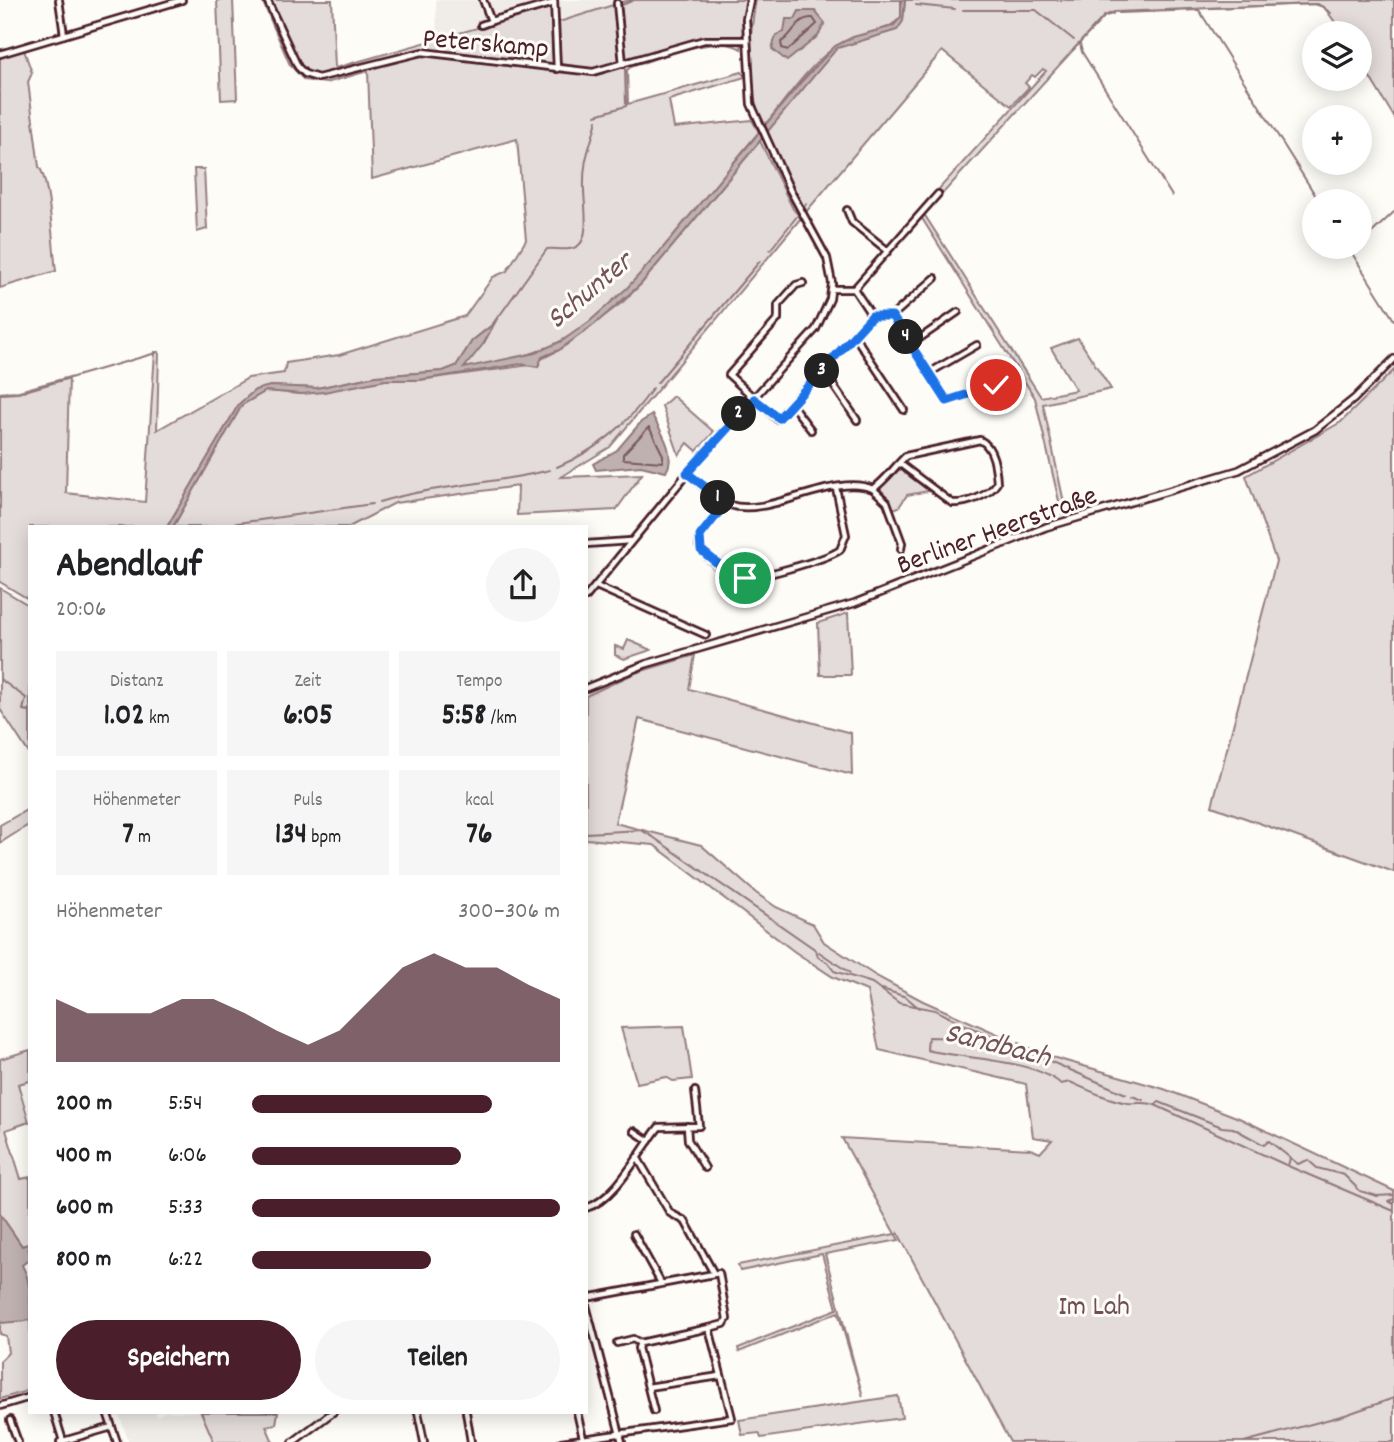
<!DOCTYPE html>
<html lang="de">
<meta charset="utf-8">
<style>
:root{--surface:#fff;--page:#f6f6f6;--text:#202124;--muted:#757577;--accent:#4a1f2b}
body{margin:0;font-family:Dekko,sans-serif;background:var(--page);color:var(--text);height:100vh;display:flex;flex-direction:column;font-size:26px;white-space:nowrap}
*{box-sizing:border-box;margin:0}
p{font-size:23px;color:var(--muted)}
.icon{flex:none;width:38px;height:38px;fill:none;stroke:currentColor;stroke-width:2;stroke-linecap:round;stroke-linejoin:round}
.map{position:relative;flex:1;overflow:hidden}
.drawer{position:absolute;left:28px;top:525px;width:560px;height:889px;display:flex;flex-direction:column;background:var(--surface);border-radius:0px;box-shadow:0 4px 18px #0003}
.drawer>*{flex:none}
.fabs{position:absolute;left:1302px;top:21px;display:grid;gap:14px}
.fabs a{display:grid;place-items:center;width:70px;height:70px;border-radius:50%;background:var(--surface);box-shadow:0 4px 18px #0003;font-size:35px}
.pin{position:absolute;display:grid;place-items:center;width:60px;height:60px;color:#fff;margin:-30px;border:4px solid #fff;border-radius:50%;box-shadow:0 2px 7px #0007}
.km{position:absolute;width:35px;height:35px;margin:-18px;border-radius:50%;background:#222;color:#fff;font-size:19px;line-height:35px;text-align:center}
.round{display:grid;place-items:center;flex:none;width:74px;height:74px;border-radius:37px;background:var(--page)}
.headline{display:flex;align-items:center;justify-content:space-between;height:119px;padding:0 28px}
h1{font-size:38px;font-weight:700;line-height:52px}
.stats{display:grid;grid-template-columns:repeat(3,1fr);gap:10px;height:119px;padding:7px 28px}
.stats div{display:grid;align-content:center;border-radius:0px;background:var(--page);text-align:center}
.stats b{font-size:30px;font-weight:700}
.stats small{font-size:19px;font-weight:400}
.stats p{font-size:19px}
.chart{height:196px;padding:14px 28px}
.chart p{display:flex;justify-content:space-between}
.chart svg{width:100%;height:126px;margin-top:7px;fill:var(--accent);opacity:.7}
.button{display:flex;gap:14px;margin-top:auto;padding:14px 28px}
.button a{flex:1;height:80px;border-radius:42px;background:var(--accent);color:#fff;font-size:28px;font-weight:700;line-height:80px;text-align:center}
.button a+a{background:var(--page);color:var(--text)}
ul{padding:0 28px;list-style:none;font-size:23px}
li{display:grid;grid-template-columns:112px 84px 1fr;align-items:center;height:52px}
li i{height:18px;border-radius:9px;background:var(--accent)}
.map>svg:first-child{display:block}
.built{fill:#f0ece8}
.green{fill:#e3dcda;stroke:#967e82;stroke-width:2}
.water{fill:#c0b1b1;stroke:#91777b;stroke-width:2}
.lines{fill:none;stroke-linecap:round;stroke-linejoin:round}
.shore{stroke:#795961;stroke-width:2}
.stream{stroke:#91777b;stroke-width:2}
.minor-casing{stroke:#4a1f2b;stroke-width:10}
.major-casing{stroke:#4a1f2b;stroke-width:10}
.minor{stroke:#fdfcf7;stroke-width:4.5}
.major{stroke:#fdfcf7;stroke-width:5}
.route-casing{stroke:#fff;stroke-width:14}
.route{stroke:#1a73e8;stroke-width:9}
.labels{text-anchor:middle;stroke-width:6;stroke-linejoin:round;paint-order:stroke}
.street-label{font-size:28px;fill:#4a1f2b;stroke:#fdfcf7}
.park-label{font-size:28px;fill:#704e57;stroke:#fdfcf7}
.water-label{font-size:30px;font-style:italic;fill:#73525a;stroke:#fdfcf7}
</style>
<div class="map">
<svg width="1394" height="1442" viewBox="0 0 1394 1442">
<rect width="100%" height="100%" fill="#fdfcf7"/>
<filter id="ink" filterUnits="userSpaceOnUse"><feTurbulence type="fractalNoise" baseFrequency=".0143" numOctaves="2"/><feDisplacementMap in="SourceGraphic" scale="14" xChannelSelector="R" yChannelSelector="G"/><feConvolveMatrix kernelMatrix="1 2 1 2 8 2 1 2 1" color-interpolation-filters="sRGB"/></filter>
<g filter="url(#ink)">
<!-- built -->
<g class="built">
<polygon points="436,0 629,0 559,22 551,22 551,11 548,8 437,40"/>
<polygon points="118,1412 155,1412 157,1416 165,1412 201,1412 214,1442 129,1442"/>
</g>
<!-- green -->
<g class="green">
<polygon points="217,0 233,0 237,99 221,100"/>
<path d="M262 0H332L335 68 548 8 551 10 553 61 560 64 559 22 629 0H746L741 49C719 33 655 59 631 67L627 70 628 104 742 72 745 77 669 100 674 128 752 120 759 132C702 198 636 300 561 341 530 358 497 362 463 368L492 325 472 341 456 366 443 371 376 376 317 388 270 386 239 404 167 527H30V600L0 582V393L19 391 69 377 66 493 145 502 155 352H159L157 430 248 378 284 373 286 363 339 355 465 316 493 277 507 271 526 240 517 139 372 179 368 71 326 83 304 80 290 65Z"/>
<path d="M756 0H901V17C886 35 857 32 838 45 811 62 784 102 764 126 746 87 748 41 756 0Z"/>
<polygon points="905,0 1394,0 1394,117 1360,61 1360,33 1343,33 1324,7 1314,4 1114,12 1104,16 924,214 1041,397 1076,390 1051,348 1078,338 1111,389 1043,404 1066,512 1062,514 1035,398 918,212 1046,71 1043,69 1035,77 1032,75 1025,83 1029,87 1011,106 942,51 806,212 765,131 837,48 897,30 903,21"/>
<path d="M24 50 32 73 28 82 39 167C50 180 53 250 56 271L0 288V57Z"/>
<polygon points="760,141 793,209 801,218 610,447 561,477 642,474 616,510 517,515 518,486 395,503 349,527 173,527 242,405 266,391 302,394 385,380 419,380 530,365 559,350 624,301 641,284"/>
<polygon points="194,169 204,169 207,229 197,232"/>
<polygon points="1394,370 1394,872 1212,806 1276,561 1246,476 1341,422"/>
<polygon points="673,396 714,432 697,451 688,443 679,455 662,406"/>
<polygon points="900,469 929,491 907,495 899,507 893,509 880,488"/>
<polygon points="0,588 30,606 30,755 0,709"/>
<polygon points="848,613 851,675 820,675 818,623"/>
<polygon points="628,640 651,650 624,659 615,655 615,646 624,649"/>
<polygon points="695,655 689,689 851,733 852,775 639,719 615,823 701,845 756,893 776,907 813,924 824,942 876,976 923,1001 1045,1055 1164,1089 1239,1118 1394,1191 1394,1442 1010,1442 898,1233 896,1235 899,1240 825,1254 863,1397 838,1312 739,1352 738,1348 837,1309 822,1254 740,1271 738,1265 895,1234 842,1138 1031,1149 1040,1153 1052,1140 1033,1137 1026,1084 879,1050 867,991 833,977 795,952 654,845 586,839 586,696 635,673"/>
<polygon points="30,808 30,824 0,843 0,825"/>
<polygon points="684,1026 692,1079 673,1081 666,1077 637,1083 621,1028"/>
<polygon points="30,1050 30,1081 18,1084 29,1122 6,1130 21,1179 30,1177 30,1247 28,1244 22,1246 0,1214 0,1059"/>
<polygon points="30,1319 30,1390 0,1399 0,1361 8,1353 6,1336 0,1334 0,1323"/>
<polygon points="898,1396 902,1418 761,1438 759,1433 742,1435 739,1420"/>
<polygon points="201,1412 278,1412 276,1424 266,1426 273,1442 214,1442"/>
</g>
<!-- water -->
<g class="water">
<polygon points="901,0 905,0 903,21 897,30 837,48 641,284 595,324 559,350 542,357 538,367 521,364 419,380 385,380 324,392 302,394 266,391 242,405 173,527 167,527 239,404 255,390 270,386 317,388 376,376 443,371 456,366 472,341 492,325 499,315 484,343 464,368 535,353 562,341 590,321 627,288 657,255 801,82 835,46 853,37 893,26 901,17"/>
<polygon points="799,11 815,11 825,23 818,36 787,61 772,49 776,35 784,32 786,19 795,19"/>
<path d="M652 415C661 431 677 455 666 472L641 466 596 470 593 464 617 450 641 422Z"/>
<path d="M0 1214 22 1246 28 1244 30 1259 22 1265C31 1280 30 1301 30 1319L26 1321 0 1323Z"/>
</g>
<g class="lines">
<!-- shore -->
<g class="shore">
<path d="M813 18 817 24 788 50 782 48 781 42C794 35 796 17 813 18Z"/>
<polygon points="649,427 663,455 663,462 623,459 623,454"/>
</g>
<!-- stream -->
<g class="stream">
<polyline points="622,5 634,0"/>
<polyline points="916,5 955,9"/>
<polyline points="1205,8 1318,4 1331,13"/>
<polyline points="622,10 624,56"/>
<polyline points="963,10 1036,10 1074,40"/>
<polyline points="1119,13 1199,10 1319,201"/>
<polyline points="1080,44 1082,52 1172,196"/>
<polyline points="1073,50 1105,16 1113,14"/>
<polyline points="596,115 626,106 625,69"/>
<polyline points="804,207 806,204"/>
<polyline points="1360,244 1394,212"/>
<polyline points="1348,247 1394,320"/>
<polyline points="770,250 798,215"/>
<path d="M500 315 547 249C557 248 571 252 579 245 590 236 584 202 584 190 583 156 590 150 597 120"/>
<polyline points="657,383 760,261"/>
<polyline points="0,394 18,393 156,353"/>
<path d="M557 467C599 449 627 425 653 388"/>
<path d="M379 502C435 485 494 484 550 470"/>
<polyline points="210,527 372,504"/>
<polyline points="0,679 26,698 23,710 30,711"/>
<path d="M586 833 641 830 653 837 816 950 818 957 827 962 834 971 872 983 899 1003 935 1010 965 1025 962 1038 928 1037 927 1050C963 1059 1033 1059 1061 1084L1070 1082C1088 1090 1109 1100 1128 1103 1139 1104 1145 1101 1155 1105L1159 1102 1222 1127 1233 1128 1264 1145 1269 1141 1298 1164 1308 1160 1317 1168 1344 1175 1360 1191 1377 1196 1394 1195"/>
<polyline points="819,952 850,973"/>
<polyline points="882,989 906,997 919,1008"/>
<polyline points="966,1025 1126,1094"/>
<polyline points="1132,1096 1143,1100"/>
<polyline points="1155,1105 1288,1166"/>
<polyline points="1290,1158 1288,1166 1394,1211"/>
<polyline points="1394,1199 1388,1201 1394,1204"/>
<polyline points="1244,1442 1345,1415 1394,1398"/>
</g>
<!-- minor casing -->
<g class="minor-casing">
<g id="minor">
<polyline points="59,0 64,35"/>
<polyline points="267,0 298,67 305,74 318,78 422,52 593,72 704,40 747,40"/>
<polyline points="483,0 491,21 554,3"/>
<polyline points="554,0 557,69"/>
<polyline points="617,3 623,64"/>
<polyline points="481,25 492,21"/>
<polyline points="0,54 182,0"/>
<polyline points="847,210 852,222 888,251"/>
<polyline points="803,283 796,285 778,305 778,319 729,375 777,419 872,316 854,289"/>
<polyline points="832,289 854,289 938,194"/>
<polyline points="872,316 892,316 935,278"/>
<polyline points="892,316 947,401 1002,383"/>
<polyline points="854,335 904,410"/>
<polyline points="910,345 958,312"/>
<polyline points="823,370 857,420"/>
<polyline points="929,373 977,345"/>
<polyline points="792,405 811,430"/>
<path d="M687 473C700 483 715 500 730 505 769 518 834 472 873 489 886 480 894 467 906 456L980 440C994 447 996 468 997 483 989 496 966 504 952 503L899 463"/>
<polyline points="873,489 887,502 902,543 901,549"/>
<path d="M725 503 700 536 699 546C706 557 725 575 738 578 752 581 827 559 840 550L846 535 836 488"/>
<polyline points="586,544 630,541"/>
<polyline points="596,586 706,635"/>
<polyline points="586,597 704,453 816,329 830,299 832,283 827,258 790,190 751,104 746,19 750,0"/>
<polyline points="687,1126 688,1140 705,1168"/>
<polyline points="634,1131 649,1141"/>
<polyline points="637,1157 670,1213 685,1221 713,1272"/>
<path d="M586 1208C616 1200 640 1150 659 1127L699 1126 695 1091"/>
<polyline points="634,1234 661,1283"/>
<polyline points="586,1305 622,1442"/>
<polyline points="617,1343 633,1339 640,1343"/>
<polyline points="648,1387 720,1376"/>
<polyline points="0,1406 30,1397"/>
<polyline points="654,1411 638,1348 640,1343 709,1328"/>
<polyline points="54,1412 63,1441"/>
<polyline points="107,1412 117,1442"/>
<polyline points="418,1412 424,1442"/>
<polyline points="466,1412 471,1442"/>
<polyline points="577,1412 583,1438"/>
<polyline points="10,1420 18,1442"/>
<polyline points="60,1442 112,1427"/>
<polyline points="561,1442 732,1418 709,1328 724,1324 727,1319 719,1273 586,1298"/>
</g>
</g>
<!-- major casing -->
<g class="major-casing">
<g id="major">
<polyline points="586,688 646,664 855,603 1046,527 1239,470 1315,430 1354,399 1394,359"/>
<polyline points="293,1442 333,1412"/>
</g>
</g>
<!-- minor -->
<use href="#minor" class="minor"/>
<!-- major -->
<use href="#major" class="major"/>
</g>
</g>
<g class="lines" filter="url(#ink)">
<!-- route casing -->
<g class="route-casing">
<polyline id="route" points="745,578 733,576 701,550 700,536 726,503 687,473 754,399 779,418 872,316 892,316 947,401 996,385"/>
</g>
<!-- route -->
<use href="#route" class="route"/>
</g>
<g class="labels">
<!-- street labels -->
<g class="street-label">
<text transform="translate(486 41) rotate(5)" y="10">Peterskamp</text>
<text transform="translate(996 528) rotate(-20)" y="10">Berliner Heerstraße</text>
</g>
<!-- park labels -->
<g class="park-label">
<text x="1094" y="1314">Im Lah</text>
</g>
<!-- water labels -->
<g class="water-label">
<text transform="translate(588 289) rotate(-40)" y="10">Schunter</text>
<text transform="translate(998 1043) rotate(14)" y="10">Sandbach</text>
</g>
</g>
</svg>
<div class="fabs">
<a><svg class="icon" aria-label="layers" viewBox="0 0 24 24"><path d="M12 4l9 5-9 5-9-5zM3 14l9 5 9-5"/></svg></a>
<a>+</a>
<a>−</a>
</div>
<div class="pin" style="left:745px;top:578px;background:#1e9e55"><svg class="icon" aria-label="arrive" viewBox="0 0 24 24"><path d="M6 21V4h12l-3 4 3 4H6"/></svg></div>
<div class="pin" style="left:996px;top:385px;background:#d93025"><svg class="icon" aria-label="check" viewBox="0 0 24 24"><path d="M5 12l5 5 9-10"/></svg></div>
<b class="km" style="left:718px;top:498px">1</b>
<b class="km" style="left:739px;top:414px">2</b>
<b class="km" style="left:822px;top:371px">3</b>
<b class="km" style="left:906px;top:337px">4</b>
<section class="drawer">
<div class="headline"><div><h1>Abendlauf</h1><p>20:06</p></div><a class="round"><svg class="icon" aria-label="share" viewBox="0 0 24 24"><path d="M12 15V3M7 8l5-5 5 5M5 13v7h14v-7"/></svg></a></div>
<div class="stats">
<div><p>Distanz</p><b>1.02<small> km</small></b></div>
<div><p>Zeit</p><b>6:05</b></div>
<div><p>Tempo</p><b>5:58<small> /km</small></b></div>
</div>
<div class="stats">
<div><p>Höhenmeter</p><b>7<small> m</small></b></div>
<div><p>Puls</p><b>134<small> bpm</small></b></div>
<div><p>kcal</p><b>76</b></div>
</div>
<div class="chart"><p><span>Höhenmeter</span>300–306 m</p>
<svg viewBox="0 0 160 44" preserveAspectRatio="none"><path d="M0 44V22L10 27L20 27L30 27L40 22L50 22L60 27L70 33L80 38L90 33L100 22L110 11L120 6L130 11L140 11L150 17L160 22V44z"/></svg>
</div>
<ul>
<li><b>200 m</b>5:54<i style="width:78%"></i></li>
<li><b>400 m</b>6:06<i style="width:68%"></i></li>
<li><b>600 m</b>5:33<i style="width:100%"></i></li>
<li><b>800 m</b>6:22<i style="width:58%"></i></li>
</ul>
<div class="button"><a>Speichern</a><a>Teilen</a></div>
</section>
</div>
